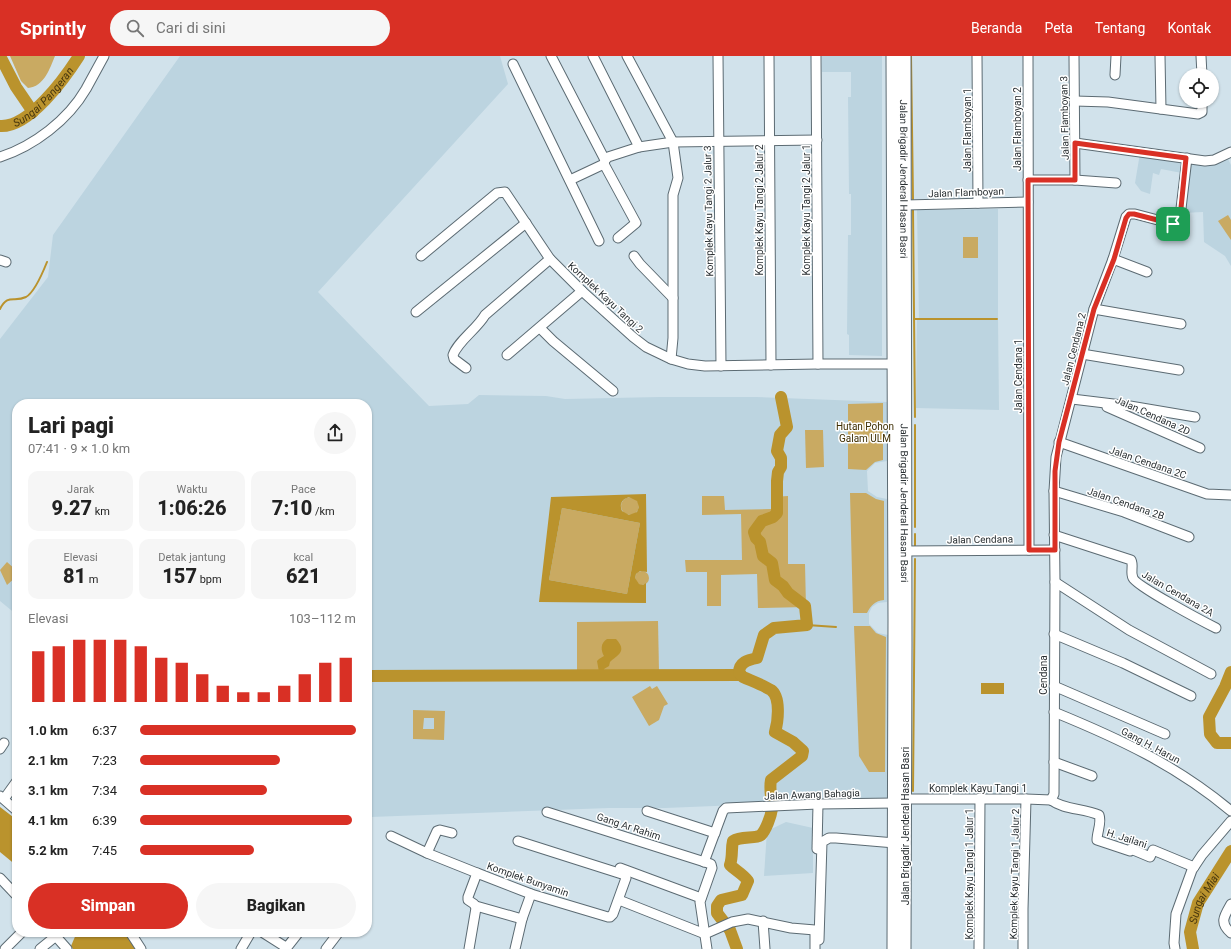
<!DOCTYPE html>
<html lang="id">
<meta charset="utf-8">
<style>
:root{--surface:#fff;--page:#f6f6f6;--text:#222;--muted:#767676;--accent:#d93025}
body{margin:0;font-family:Roboto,sans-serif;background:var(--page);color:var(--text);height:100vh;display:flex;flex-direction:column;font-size:15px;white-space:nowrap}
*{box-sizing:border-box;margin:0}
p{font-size:13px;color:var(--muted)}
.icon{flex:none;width:22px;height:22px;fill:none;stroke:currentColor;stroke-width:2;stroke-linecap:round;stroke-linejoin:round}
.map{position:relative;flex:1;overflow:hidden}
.details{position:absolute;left:12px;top:343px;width:360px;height:538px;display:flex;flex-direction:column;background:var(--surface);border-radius:16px;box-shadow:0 1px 3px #0004}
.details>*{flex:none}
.buttons{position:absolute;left:1179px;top:12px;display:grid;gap:8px}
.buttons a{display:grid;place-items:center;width:40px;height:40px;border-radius:50%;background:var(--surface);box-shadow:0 1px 3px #0004;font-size:20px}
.pin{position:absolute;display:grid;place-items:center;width:34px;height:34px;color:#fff;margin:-17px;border-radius:8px;box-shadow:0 2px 6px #0006}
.round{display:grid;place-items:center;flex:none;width:42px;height:42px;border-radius:21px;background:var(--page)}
.overview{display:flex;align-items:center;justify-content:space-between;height:68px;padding:0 16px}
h1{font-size:22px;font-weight:800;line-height:30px}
.metrics{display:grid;grid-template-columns:repeat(3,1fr);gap:6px;height:68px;padding:4px 16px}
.metrics div{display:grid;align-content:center;border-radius:10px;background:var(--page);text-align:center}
.metrics b{font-size:20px;font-weight:800}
.metrics small{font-size:11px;font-weight:400}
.metrics p{font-size:11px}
.chart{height:112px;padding:8px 16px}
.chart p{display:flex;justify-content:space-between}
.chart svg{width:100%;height:72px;margin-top:4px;stroke:var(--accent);stroke-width:6}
.action{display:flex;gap:8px;margin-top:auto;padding:8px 16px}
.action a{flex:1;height:46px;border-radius:24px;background:var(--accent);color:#fff;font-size:16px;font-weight:800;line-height:46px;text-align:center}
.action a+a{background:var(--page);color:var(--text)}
ul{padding:0 16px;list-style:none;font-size:13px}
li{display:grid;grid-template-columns:64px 48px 1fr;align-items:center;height:30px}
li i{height:10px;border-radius:5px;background:var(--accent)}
header{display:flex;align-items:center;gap:24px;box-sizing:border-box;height:56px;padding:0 20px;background:var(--accent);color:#fff}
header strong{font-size:19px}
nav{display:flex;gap:22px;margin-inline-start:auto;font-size:14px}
.search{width:280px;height:36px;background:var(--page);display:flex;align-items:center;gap:10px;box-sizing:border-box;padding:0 14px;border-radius:22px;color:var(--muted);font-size:15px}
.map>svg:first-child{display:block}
.built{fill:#bcd4e0}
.green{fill:#c9aa62;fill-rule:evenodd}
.water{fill:#ba932d;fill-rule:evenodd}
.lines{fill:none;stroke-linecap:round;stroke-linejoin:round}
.stream{stroke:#ba932d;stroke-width:2}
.river{stroke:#ba932d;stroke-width:12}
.minor-casing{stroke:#5c6b73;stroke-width:11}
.highway-casing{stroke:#5c6b73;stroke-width:15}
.minor{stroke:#fff;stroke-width:9}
.highway{stroke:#fff;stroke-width:13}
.route-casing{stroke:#fff;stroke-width:8}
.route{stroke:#d93025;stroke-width:5}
.labels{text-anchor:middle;stroke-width:3;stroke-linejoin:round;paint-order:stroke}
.street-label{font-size:10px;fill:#2a3033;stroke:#fff}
.park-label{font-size:10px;fill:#3d2d01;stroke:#fff}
.water-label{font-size:11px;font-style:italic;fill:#47360d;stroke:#fff}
</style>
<header>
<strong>Sprintly</strong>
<div class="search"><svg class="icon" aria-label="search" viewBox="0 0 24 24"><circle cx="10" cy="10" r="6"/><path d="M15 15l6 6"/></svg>Cari di sini</div>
<nav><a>Beranda</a><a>Peta</a><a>Tentang</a><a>Kontak</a></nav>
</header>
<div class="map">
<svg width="1231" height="893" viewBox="0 0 1231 893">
<rect width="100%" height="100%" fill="#d1e2eb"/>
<!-- built -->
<g class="built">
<polygon points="180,0 500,0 508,28 318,236 429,350 468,348 479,339 546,340 565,343 660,341 756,341 887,346 887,405 875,407 867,415 868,435 877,441 887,443 887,546 878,547 872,551 869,557 869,568 878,577 888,579 889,743 665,752 609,752 371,761 367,764 367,348 17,348 17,559 0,545 0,283 48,221 53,179"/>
<polygon points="822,0 882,0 882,300 849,299 849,279 847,278 848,179 851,179 851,138 849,138 848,41 851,41 851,16 822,16"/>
<polygon points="1140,97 1208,108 1210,110 1227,101 1231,109 1231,210 1225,200 1204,186 1203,156 1183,157 1182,117 1161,113 1159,119 1153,117 1150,138 1141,135 1135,127"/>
<polygon points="998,153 998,263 919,263 917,154"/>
<polygon points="917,264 998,264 999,354 916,352"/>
<polygon points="786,766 813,772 813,817 764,820 767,775"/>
</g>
<!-- green -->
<g class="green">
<path d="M10 0H55C50 12 44 31 28 32L21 25Z"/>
<polygon points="1228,159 1231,164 1231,184 1218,165"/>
<rect x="963" y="181" width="15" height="21"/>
<polygon points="883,347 883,404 875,406 866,414 848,413 848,348"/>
<polygon points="823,374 824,411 806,412 805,374"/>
<path d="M850 437H866L876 443 884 445V544C875 545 871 549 867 557H853Z"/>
<polygon points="702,440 724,440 725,454 772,453 772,441 788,440 788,508 805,508 806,551 758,552 757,518 721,519 721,550 707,550 707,516 686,516 685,504 742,504 741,458 702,459"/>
<circle cx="630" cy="450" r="9"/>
<polygon points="562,452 640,467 627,538 549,524"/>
<polygon points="7,506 17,515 17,520 7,529 0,514"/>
<circle cx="642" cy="522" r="7"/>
<polygon points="658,565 659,615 577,616 577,566"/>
<polygon points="854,570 870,570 876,577 886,581 885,716 869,716 859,700"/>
<polygon points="650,630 652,633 657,630 668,648 664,650 659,664 649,670 632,641"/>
<path d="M413 654 445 655 444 684 413 683ZM424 662H434V673H423Z"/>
</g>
<!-- water -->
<g class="water">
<path d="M646 438 647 516 640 515 636 518 635 522 639 528 643 529 646 527V547L539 546 551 441ZM629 441 637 445 639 451 637 456 629 459 622 455C619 448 622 443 629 441ZM562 452 640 467 627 538 549 524Z"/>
<path d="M607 583H616C628 596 617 599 610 606L609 610 604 613 603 616H599L597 605 599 603 604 600C601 595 600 587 607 583Z"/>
<rect x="981" y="627" width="23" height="11"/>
<polygon points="0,751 17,764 17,810 0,796"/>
<polygon points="77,876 127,876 138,893 73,893 71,890"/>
</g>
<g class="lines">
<!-- stream -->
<g class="stream">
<polyline points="911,0 913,143"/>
<polyline points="913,154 915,361"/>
<path d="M0 253C8 237 14 247 26 241 35 236 43 216 47 206"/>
<polyline points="914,263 997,263"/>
<polyline points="915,369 915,471"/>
<polyline points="915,478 915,491 917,491"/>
<polyline points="807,569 836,571"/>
<polyline points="913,735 915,503"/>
</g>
<!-- river -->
<g class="river">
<polyline points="0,0 16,31 33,56"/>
<path id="s1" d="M0 70C29 72 65 22 79 0"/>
<polyline points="1231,616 1225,631 1209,661 1210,678 1217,687 1231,687"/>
<polyline points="367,620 741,619"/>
<path d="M737 893 730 874 717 857V850L721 844 742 839 748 825C743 818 736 815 730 809 733 800 731 793 733 785 741 780 756 783 761 779 766 774 771 760 772 753 772 743 769 734 771 724L802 700 803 695 793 686 775 676C778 666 781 641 771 634 763 629 752 625 743 621L739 617C739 606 748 604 757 602L764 579 774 572 807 569 805 550 788 537 783 530 775 524 772 507 763 500 760 486 756 482 754 476 762 465 773 461 777 457V425L778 416 781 411V402L777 395 780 379 787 371 781 341"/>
<path id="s2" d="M1193 893 1190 876 1198 847 1231 795"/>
</g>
<!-- minor casing -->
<g class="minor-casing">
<g id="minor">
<polyline points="551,0 605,104"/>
<polyline points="593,0 639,91"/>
<polyline points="627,0 673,86 678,122 673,139 673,282 671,303"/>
<polyline points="718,0 721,310"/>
<polyline points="769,0 771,309"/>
<polyline points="816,0 818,308"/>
<polyline points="977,0 978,147"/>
<polyline points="1028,0 1029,494"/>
<polyline points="1074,0 1075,124"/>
<polyline points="1160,0 1161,53"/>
<polyline points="1201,0 1202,19"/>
<polyline points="513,8 599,185"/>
<polyline points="1115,19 1116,0"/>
<polyline points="1075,45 1108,46 1198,58 1202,56 1202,45"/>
<polyline points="1075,87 1205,105 1214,104 1231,96"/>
<path d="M0 101C34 90 68 64 86 33 92 22 98 11 104 0"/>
<polyline points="604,108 636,167 618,182"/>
<polyline points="570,124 604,108 605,104 608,101 639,91 673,86 817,84"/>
<polyline points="1028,124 1075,124 1116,127"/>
<polyline points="905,149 1028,146"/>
<polyline points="421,200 497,137 505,136 550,203 582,235 633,281 646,291 671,303 688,308 705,310 818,308 894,308"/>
<polyline points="634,200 640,208 673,242"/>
<polyline points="1113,203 1147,216"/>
<polyline points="0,204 6,206"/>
<polyline points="1094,253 1181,268"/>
<polyline points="416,256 526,167"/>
<polyline points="540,272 553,285 613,335"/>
<polyline points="1082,298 1179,314"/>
<polyline points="507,299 582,235"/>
<path d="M466 312 454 303 453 299C458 285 477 273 485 259L550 203"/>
<polyline points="1072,343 1130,350 1195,361"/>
<polyline points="1107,351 1200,392"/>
<polyline points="1059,386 1207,438 1231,439"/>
<polyline points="1054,435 1124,456 1189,481"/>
<path d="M1054 479 1131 504C1134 510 1130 516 1133 522 1136 530 1204 566 1216 572"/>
<polyline points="905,495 1055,494"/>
<polyline points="1055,526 1129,574 1211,618"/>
<polyline points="1054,578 1123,607 1191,640"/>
<polyline points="1054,630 1165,678"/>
<path d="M1054 656C1120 683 1176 709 1231 755"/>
<polyline points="0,693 4,687"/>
<polyline points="1054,706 1092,720"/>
<polyline points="0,740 17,755"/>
<polyline points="4,743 17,725"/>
<polyline points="905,743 1026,743 1051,744"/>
<polyline points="1051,744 1054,738 1055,526 1054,435 1056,401 1094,253 1113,203 1126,161 1129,158 1135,158 1173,168 1178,167 1180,161 1187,102"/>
<path d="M1051 744C1064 754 1084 752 1099 759 1102 766 1097 776 1097 784L1130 795 1131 793 1150 801 1153 794 1194 811"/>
<polyline points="647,755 715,777"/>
<polyline points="547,756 711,808 712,812 700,846 707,893"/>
<polyline points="391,780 427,797 477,817"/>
<polyline points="817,793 818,748"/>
<polyline points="427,797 437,775 440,774 452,777"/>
<polyline points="704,806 723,755 726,752 818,748 895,747"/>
<polyline points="620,812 701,842"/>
<polyline points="0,822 17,840"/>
<polyline points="619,844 705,878 732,866 748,863 791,872 815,874"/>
<path d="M1231 848C1224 860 1219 867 1231 877"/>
<polyline points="476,850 522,863"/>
<polyline points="763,865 765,893"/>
<polyline points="52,876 67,893"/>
<polyline points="130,876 141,893"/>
<polyline points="262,876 284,890 288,890 299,876"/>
<polyline points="815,878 815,893"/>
<polyline points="819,884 822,786 829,782 836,782 895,787"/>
<polyline points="5,893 22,876"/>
<polyline points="40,893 56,880"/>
<polyline points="241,893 251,876"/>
<polyline points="326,893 339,876"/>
<polyline points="469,893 476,852 474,848 468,844 468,841 477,817 531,838 608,861 610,861 613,858 626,822 625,819 518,785"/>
<polyline points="515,893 522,863 531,838"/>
<polyline points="979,893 980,742"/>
<polyline points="1023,893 1023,853 1026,743"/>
<polyline points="1175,893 1174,887 1176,858 1192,814 1202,799 1231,765"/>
</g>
</g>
<!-- highway casing -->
<g class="highway-casing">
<g id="highway">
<polyline points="893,0 895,563 894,893"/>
<path id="s3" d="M904 0 905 586 904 893"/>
</g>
</g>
<!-- minor -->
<use href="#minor" class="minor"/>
<!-- highway -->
<use href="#highway" class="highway"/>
</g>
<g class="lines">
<!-- route casing -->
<g class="route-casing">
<polygon id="route" points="1075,87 1186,102 1180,162 1178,167 1173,168 1134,158 1129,158 1126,162 1114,203 1094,253 1059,386 1055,415 1055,494 1029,494 1028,124 1075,124"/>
</g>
<!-- route -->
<use href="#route" class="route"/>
</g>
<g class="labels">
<!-- street labels -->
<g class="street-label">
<text transform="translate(1064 62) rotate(-91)" y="4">Jalan Flamboyan 3</text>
<text transform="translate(1017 73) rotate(-90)" y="4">Jalan Flamboyan 2</text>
<text transform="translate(967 74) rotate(-90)" y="4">Jalan Flamboyan 1</text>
<text dy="4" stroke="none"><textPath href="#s3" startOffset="123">Jalan Brigadir Jenderal Hasan Basri</textPath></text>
<text transform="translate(966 136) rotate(-2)" y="4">Jalan Flamboyan</text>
<text transform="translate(759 154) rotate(-90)" y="4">Komplek Kayu Tangi 2 Jalur 2</text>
<text transform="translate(806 154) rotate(-90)" y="4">Komplek Kayu Tangi 2 Jalur 1</text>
<text transform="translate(708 155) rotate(-91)" y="4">Komplek Kayu Tangi 2 Jalur 3</text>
<text transform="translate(606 241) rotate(43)" y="4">Komplek Kayu Tangi 2</text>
<text transform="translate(1073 293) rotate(-76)" y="4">Jalan Cendana 2</text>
<text transform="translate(1018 320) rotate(-90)" y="4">Jalan Cendana 1</text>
<text transform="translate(1153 359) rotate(24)" y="4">Jalan Cendana 2D</text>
<text transform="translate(1148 406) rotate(19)" y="4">Jalan Cendana 2C</text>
<text dy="4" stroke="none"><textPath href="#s3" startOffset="447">Jalan Brigadir Jenderal Hasan Basri</textPath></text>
<text transform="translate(1126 447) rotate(19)" y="4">Jalan Cendana 2B</text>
<text transform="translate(980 483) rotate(-1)" y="4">Jalan Cendana</text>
<text transform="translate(1178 537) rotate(30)" y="4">Jalan Cendana 2A</text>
<text transform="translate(1043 619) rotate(-90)" y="4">Cendana</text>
<text transform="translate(1151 689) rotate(28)" y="4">Gang H. Harun</text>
<text x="978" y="736">Komplek Kayu Tangi 1</text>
<text transform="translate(812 738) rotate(-2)" y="4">Jalan Awang Bahagia</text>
<text transform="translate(629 770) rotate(18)" y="4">Gang Ar Rahim</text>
<text transform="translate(905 770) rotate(-90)" y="4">Jalan Brigadir Jenderal Hasan Basri</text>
<text transform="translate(1127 782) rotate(18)" y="4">H. Jailani</text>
<text transform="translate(969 818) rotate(-90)" y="4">Komplek Kayu Tangi 1 Jalur 1</text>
<text transform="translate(1014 818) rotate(-89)" y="4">Komplek Kayu Tangi 1 Jalur 2</text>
<text transform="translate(528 823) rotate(19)" y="4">Komplek Bunyamin</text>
</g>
<!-- park labels -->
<g class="park-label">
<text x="865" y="374">Hutan Pohon<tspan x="865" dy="12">Galam ULM</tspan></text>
</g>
<!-- water labels -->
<g class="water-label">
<text dy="4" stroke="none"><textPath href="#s1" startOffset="54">Sungai Pangeran</textPath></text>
<text dy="4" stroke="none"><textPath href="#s2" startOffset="54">Sungai Miai</textPath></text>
</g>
</g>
</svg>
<div class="buttons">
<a><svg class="icon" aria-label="locate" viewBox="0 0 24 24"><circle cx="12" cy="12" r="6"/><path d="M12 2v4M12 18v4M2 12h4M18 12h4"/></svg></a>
</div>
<div class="pin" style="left:1173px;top:168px;background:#1e9e55"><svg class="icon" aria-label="arrive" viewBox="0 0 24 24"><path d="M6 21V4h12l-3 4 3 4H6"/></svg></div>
<section class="details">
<div class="overview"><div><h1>Lari pagi</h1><p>07:41 · 9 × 1.0 km</p></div><a class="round"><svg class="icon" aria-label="share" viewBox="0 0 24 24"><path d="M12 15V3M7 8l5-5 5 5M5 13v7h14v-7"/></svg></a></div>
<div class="metrics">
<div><p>Jarak</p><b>9.27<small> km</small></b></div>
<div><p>Waktu</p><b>1:06:26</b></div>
<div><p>Pace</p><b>7:10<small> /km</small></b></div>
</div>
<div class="metrics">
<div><p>Elevasi</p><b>81<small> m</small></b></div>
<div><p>Detak jantung</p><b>157<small> bpm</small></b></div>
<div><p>kcal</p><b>621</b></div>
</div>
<div class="chart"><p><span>Elevasi</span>103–112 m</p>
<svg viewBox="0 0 160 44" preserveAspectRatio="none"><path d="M5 44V13M15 44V10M25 44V6M35 44V6M45 44V6M55 44V10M65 44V17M75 44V20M85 44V27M95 44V34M105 44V38M115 44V38M125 44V34M135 44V27M145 44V20M155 44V17"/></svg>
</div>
<ul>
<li><b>1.0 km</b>6:37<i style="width:100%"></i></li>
<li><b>2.1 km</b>7:23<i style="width:65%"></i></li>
<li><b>3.1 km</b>7:34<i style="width:59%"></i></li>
<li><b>4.1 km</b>6:39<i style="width:98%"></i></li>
<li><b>5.2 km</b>7:45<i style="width:53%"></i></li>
</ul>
<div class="action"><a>Simpan</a><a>Bagikan</a></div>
</section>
</div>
